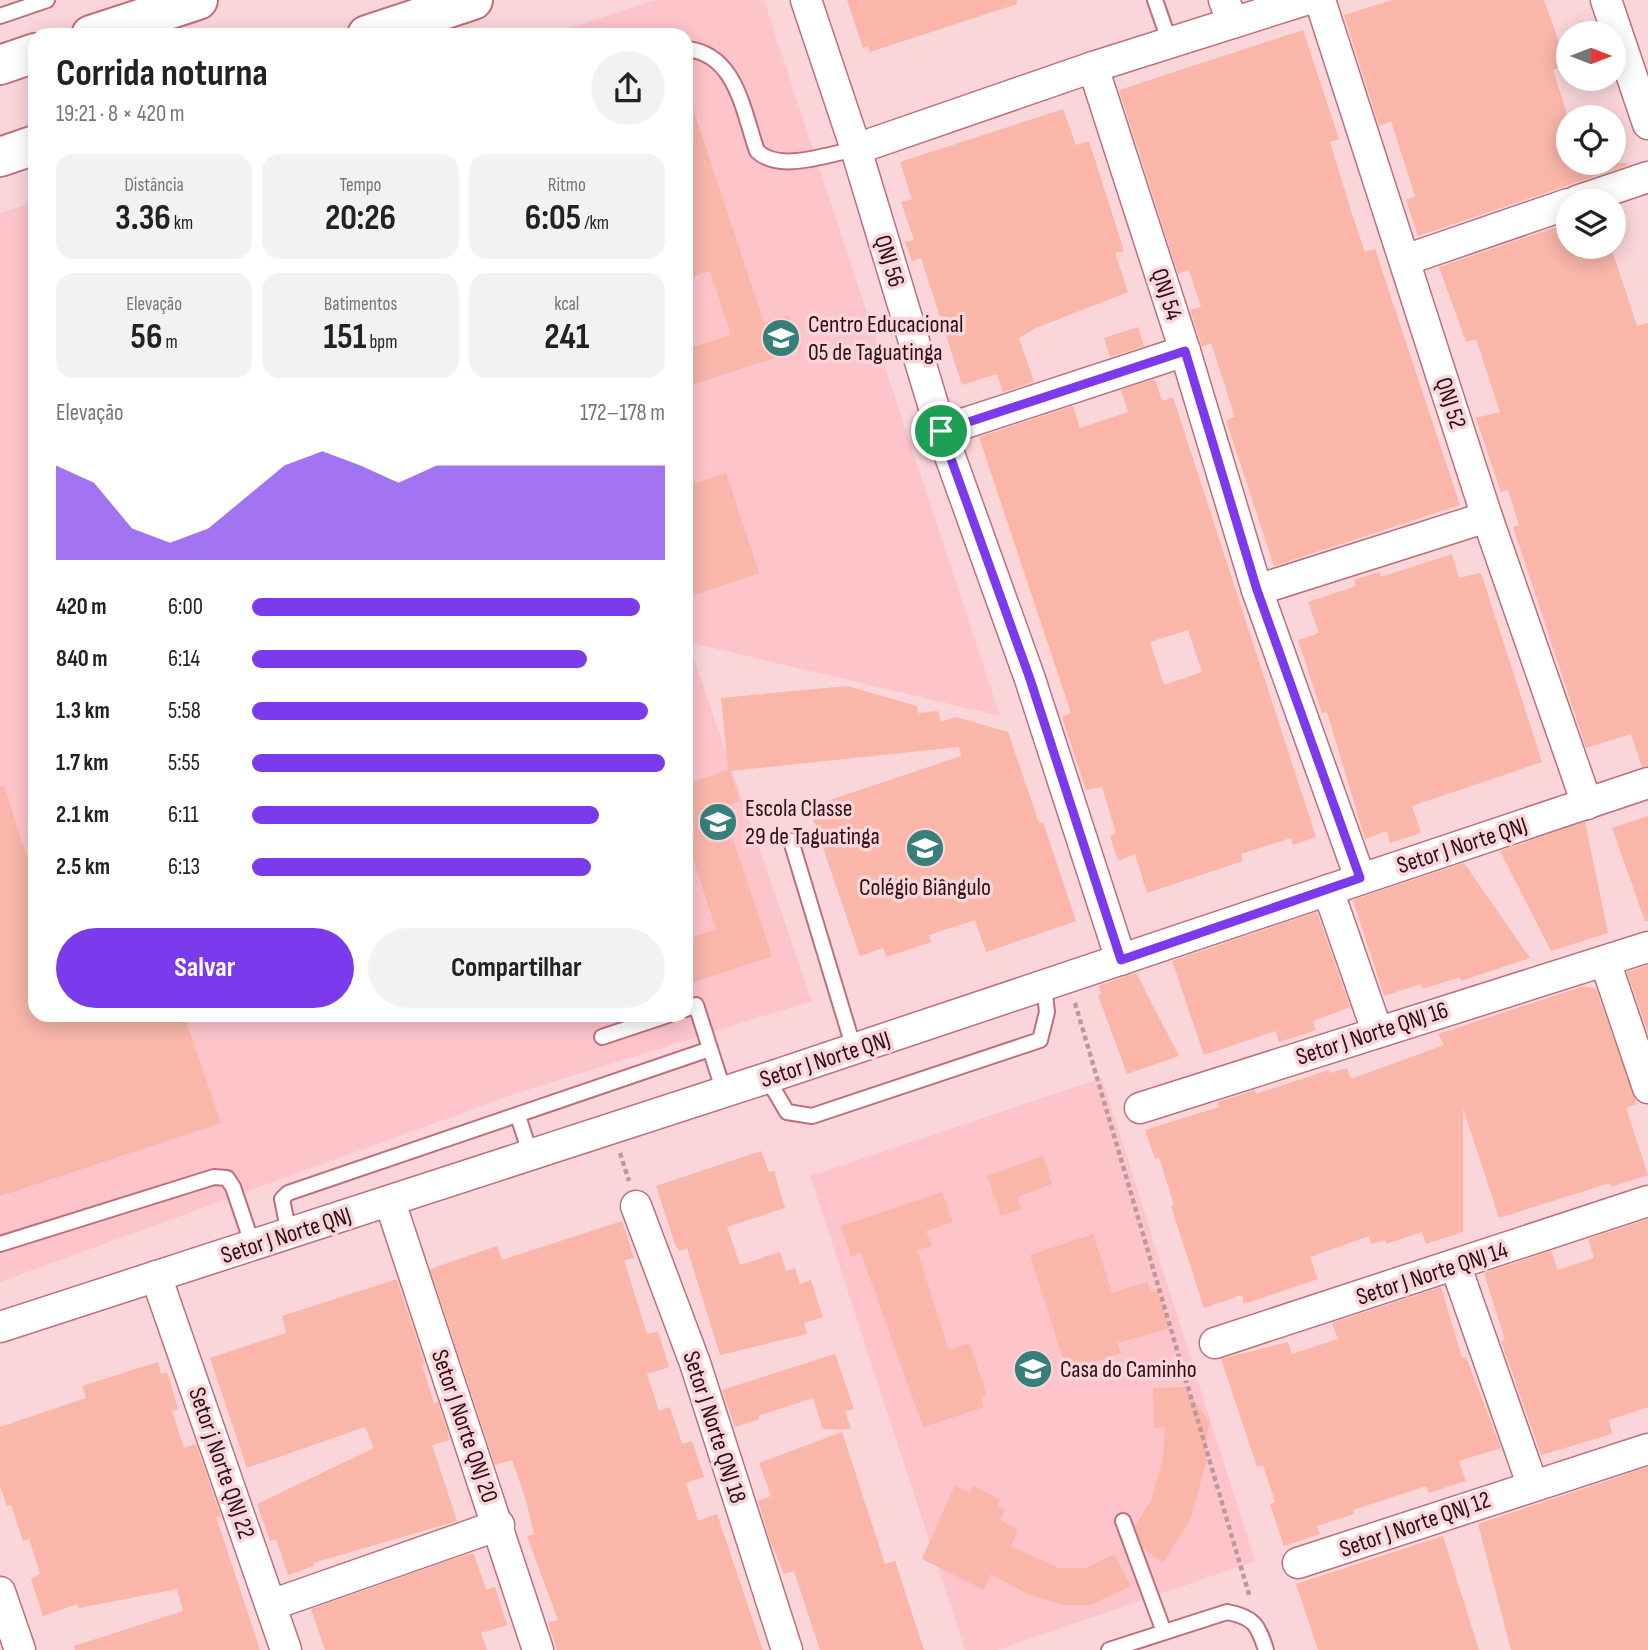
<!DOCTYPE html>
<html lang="pt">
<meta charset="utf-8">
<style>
:root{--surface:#fff;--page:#f2f2f2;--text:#222;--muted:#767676;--accent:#7c3aed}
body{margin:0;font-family:"Sofia Sans Condensed",sans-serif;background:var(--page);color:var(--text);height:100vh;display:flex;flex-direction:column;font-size:26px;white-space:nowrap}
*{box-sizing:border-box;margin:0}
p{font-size:23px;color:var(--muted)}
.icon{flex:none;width:38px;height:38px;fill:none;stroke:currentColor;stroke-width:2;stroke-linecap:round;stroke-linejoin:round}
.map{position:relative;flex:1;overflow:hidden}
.details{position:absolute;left:28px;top:28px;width:665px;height:994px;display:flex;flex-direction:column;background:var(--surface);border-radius:21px;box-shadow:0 4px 18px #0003}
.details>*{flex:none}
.needle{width:46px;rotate:90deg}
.fabs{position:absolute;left:1556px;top:21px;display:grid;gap:14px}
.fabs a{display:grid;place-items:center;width:70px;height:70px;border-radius:50%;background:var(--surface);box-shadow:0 4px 18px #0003;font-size:35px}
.pin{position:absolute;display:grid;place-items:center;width:60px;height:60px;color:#fff;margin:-30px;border:4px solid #fff;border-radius:50%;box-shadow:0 2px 7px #0007}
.round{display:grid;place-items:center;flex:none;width:74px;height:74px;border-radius:37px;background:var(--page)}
.overview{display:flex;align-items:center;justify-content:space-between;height:119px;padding:0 28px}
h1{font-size:38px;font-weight:700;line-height:52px}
.figures{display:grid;grid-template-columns:repeat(3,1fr);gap:10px;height:119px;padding:7px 28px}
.figures div{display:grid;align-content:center;border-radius:18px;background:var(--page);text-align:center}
.figures b{font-size:35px;font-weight:700}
.figures small{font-size:19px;font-weight:400}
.figures p{font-size:19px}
.chart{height:196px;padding:14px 28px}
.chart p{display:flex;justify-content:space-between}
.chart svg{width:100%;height:126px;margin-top:7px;fill:var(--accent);opacity:.7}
.action{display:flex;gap:14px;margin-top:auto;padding:14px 28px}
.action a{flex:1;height:80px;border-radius:42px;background:var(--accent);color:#fff;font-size:28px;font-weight:700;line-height:80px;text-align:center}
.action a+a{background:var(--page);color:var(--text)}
ul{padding:0 28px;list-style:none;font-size:23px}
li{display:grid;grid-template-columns:112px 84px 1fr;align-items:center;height:52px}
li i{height:18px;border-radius:9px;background:var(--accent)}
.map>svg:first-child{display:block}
.built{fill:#fdc4ca}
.building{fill:#f9b6a9;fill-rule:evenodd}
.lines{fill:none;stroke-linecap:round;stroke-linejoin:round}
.lane-casing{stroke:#be6f7b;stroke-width:18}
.street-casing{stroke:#be6f7b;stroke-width:33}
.secondary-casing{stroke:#be6f7b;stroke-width:42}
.path{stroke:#bb999d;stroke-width:4.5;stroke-dasharray:5 3.5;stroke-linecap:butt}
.lane{stroke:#fff;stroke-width:14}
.street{stroke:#fff;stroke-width:30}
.secondary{stroke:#fff;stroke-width:38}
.route-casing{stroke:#fff;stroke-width:14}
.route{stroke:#7c3aed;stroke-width:9}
.labels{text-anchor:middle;stroke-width:7;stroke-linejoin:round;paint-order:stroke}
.street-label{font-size:24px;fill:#2c0e14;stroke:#fad6da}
.poi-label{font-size:24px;fill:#2c0e14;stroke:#fad6da;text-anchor:start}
</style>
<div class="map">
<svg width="1648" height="1650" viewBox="0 0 1648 1650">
<rect width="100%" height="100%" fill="#fad6da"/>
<!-- built -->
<g class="built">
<polygon points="655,0 764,0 1000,716 688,642 812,1001 514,1094 0,1282 0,213 35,202 35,1015 686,1015 686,35 547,35"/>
<polygon points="1102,1078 1255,1561 997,1650 965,1650 810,1176"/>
</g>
<!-- building -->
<g class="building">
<polygon points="847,0 1017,0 1017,4 870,52 868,46 863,48"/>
<polygon points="1392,0 1544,0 1567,65 1553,70 1568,117 1568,163 1627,163 1628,165 1418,236 1406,200 1415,196 1391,121 1379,126 1344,15"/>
<polygon points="1303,30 1339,139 1330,142 1353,217 1365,252 1375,249 1460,505 1274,566 1226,420 1235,417 1211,343 1202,347 1190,310 1201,307 1189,270 1178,274 1119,90"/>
<polygon points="686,99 690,99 764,323 789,315 801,349 686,387 686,349 731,335 710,271 686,279"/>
<polygon points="1063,109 1076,145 1089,141 1124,251 1115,253 1128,292 1036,328 1019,338 1034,382 1003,392 997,374 962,385 921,258 912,261 905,242 914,240 901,202 912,199 900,162"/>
<polygon points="1568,223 1568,247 1597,247 1600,257 1613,253 1637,326 1648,323 1648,766 1642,767 1631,734 1586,748 1513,527 1519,525 1508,490 1501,492 1476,418 1500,412 1476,339 1466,342 1439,267"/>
<polygon points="1138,327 1144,346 1110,357 1104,338"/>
<path d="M1155 379 1162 401 1173 397 1316 837 1293 845 1291 838 1241 854 1243 861 1147 893 1135 854 1118 861 1110 836 1116 833 1102 787 1086 790 1062 717 1071 713 979 437 1073 406 1080 428 1128 412 1121 390ZM1188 630 1202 672 1164 685 1150 642Z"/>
<polygon points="726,473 759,573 686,598 686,486"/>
<polygon points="1452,554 1459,578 1480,573 1483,579 1542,762 1412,806 1421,833 1390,843 1387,831 1365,839 1327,712 1322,713 1298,640 1319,633 1308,602 1356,586 1354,580 1379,572 1381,577"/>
<polygon points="847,686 917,706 918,713 938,711 941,722 956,717 1008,732 1039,823 1043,822 1076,921 986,952 975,920 929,935 931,942 886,957 883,948 860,956 809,807 961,756 959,747 730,771 740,801 722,807 772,956 686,985 686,939 716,929 686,837 686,784 728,770 721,698"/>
<polygon points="4,786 27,857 35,854 35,1015 184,1015 221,1123 0,1196 0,787"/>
<polygon points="1648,816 1648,921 1645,921 1612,828"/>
<polygon points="1585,822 1608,933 1551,951 1500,851"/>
<polygon points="1464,863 1530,958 1461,981 1460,977 1423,989 1421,984 1384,996 1353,900"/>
<polygon points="1317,912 1350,1007 1313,1021 1316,1030 1279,1042 1276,1031 1204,1055 1172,961"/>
<polygon points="1648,965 1648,1033 1627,972"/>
<polygon points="1136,973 1179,1056 1127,1074 1098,995 1102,994 1098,986"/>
<polygon points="1584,986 1596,989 1635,1099 1636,1104 1626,1108 1648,1175 1611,1187 1610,1183 1499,1218 1463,1108 1463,1232 1426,1244 1422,1232 1386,1244 1385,1240 1371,1244 1369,1236 1310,1257 1318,1279 1244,1304 1242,1295 1204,1308 1171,1206 1174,1205 1159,1157 1155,1159 1145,1130 1219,1107 1218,1102 1240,1095 1255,1090 1256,1094 1329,1070 1330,1073 1347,1068 1351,1079 1444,1045 1438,1034"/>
<polygon points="761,1151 769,1172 774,1171 785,1208 727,1227 740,1265 780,1252 786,1271 795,1268 800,1284 811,1280 823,1317 804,1323 807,1334 720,1355 687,1248 679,1251 675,1244 656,1186"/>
<polygon points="1043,1156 1052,1184 1017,1197 1021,1209 1001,1216 987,1176"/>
<polygon points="942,1192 953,1222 926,1231 932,1246 917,1250 949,1350 969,1343 987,1395 981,1397 984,1407 923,1427 861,1253 851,1256 841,1226"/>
<polygon points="1648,1219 1648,1407 1609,1420 1612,1434 1541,1455 1501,1341 1505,1340 1484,1273 1551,1251 1558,1270 1594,1258 1588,1239"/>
<polygon points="622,1221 634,1258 624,1260 647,1334 658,1331 669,1367 647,1374 659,1411 670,1407 682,1444 692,1441 704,1477 686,1483 698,1521 717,1514 763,1650 557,1650 548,1622 558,1620 527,1536 534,1534 525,1497 512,1460 495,1465 430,1269 497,1246 502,1260"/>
<polygon points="1093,1234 1112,1293 1147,1282 1151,1292 1157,1290 1170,1328 1117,1343 1121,1353 1067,1371 1030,1255"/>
<polygon points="394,1280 397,1280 425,1364 422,1365 434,1403 438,1402 450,1440 432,1445 457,1521 313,1563 314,1566 288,1575 276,1539 270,1541 257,1504 374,1448 365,1427 247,1468 210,1358 286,1333 282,1316"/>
<polygon points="1441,1287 1462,1358 1466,1357 1501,1448 1459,1461 1466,1481 1429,1493 1426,1486 1353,1510 1354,1514 1317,1526 1320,1534 1284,1546 1270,1504 1275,1502 1263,1465 1257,1467 1221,1359 1288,1342 1292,1354 1338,1339 1332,1323"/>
<polygon points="835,1354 854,1409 845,1411 851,1429 823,1429 813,1398 758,1416 759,1419 735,1427 722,1390"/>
<polygon points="158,1362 161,1374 167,1372 178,1409 172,1411 184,1448 196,1444 221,1516 216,1517 260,1650 75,1650 74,1646 183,1611 177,1589 79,1608 77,1604 43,1616 31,1579 40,1574 29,1539 23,1541 11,1505 7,1506 0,1486 0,1427 86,1398 82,1386"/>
<polygon points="1185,1387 1209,1422 1205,1458 1207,1459 1190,1520 1163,1563 1143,1548 1135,1526 1151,1501 1163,1458 1165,1427 1154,1428 1153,1388"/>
<polygon points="842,1432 885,1564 895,1561 924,1650 820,1650 794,1571 784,1574 769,1538 758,1501 771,1496 759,1463"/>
<polygon points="1648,1467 1648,1650 1511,1650 1478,1524"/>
<polygon points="955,1485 969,1493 973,1486 1000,1499 997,1506 1005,1510 1001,1520 1018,1530 1011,1546 1059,1568 1086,1568 1114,1554 1131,1586 1090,1605 1064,1605 1030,1595 991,1574 984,1590 922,1559"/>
<polygon points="1443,1536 1479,1650 1318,1650 1296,1584"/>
<polygon points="468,1554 474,1554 486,1590 495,1587 507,1625 481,1633 487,1650 325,1650 311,1609"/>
</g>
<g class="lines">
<!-- lane casing -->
<g class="lane-casing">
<g id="lane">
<polyline points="1155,0 1170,43"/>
<polyline points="0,16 47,0"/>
<path d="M686 49C736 53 743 111 757 151 779 173 828 154 856 149"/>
<polyline points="791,841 854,1049"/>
<polyline points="686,1009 696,1005 724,1092"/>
<polyline points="602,1037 668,1015"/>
<polyline points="767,1078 787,1112 812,1116 1040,1040 1047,1012 1044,986"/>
<polyline points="518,1116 531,1156"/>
<polyline points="289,1234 282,1199 288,1193 710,1049"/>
<polyline points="0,1244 214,1177 227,1178 233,1187 253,1246"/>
<polyline points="1123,1521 1164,1632"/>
<path d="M1109 1650 1227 1612C1254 1617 1258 1625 1266 1650"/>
</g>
</g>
<!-- street casing -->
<g class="street-casing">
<g id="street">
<polyline points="806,0 856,149 941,431 1030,679 1121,960"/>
<polyline points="1224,0 1233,23"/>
<polyline points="1320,0 1487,517 1587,804"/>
<polyline points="1606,0 1648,124"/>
<polyline points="1093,67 1185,351 1257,590 1360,878"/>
<polyline points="856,149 1093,67 1305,0"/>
<polyline points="1577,201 1648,177"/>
<polyline points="1405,260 1568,204"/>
<polyline points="941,431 1185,351"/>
<polyline points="1257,590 1487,517"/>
<polyline points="1328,890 1377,1031"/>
<polyline points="1605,961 1648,1088"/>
<polyline points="1140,1108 1648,947"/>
<polyline points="390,1202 538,1650"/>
<polyline points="636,1206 695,1363 787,1650"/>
<polyline points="1456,1267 1532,1484"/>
<polyline points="156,1276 286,1650"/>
<polyline points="0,1327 767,1078 1648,783"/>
<polyline points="1215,1343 1648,1201"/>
<polyline points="1298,1563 1648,1449"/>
<polyline points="0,1592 20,1650"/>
<polyline points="271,1605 499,1525"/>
</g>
</g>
<!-- secondary casing -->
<g class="secondary-casing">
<g id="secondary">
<polyline points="91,35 198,0"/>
<polyline points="367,35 473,0"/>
<polyline points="0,65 35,53"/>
<polyline points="0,157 35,145"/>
</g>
</g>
<!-- path -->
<g class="path">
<polyline points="1075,1003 1250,1598"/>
<polyline points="620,1153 629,1181"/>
</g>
<!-- lane -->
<use href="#lane" class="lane"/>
<!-- street -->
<use href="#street" class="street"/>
<!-- secondary -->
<use href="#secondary" class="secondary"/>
</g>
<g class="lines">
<!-- route casing -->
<g class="route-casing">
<polygon id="route" points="1185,351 1257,590 1360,878 1121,960 1030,679 941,431"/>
</g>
<!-- route -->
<use href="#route" class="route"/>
</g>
<!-- icons -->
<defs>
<g id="school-disc" transform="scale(2.0125)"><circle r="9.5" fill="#377f7b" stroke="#fad6da"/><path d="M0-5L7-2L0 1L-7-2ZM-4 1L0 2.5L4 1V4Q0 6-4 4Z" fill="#fff"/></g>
</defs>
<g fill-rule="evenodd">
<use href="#school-disc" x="781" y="338"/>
<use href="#school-disc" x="718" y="822"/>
<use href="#school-disc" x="925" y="848"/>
<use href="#school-disc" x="1033" y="1369"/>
</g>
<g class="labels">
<!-- street labels -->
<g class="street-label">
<text transform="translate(890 261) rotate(73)" y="8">QNJ 56</text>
<text transform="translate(1167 294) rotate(72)" y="8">QNJ 54</text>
<text transform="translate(1451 403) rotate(72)" y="8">QNJ 52</text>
<text transform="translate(1462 845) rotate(-18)" y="8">Setor J Norte QNJ</text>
<text transform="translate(1372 1033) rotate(-18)" y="8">Setor J Norte QNJ 16</text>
<text transform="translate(825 1059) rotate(-18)" y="8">Setor J Norte QNJ</text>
<text transform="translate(286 1235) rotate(-18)" y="8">Setor J Norte QNJ</text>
<text transform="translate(1432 1273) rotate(-18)" y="8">Setor J Norte QNJ 14</text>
<text transform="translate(465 1426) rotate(71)" y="8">Setor J Norte QNJ 20</text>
<text transform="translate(715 1427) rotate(72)" y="8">Setor J Norte QNJ 18</text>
<text transform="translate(222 1463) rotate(71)" y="8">Setor j Norte QNJ 22</text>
<text transform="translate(1415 1524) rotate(-19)" y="8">Setor J Norte QNJ 12</text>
</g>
<!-- poi labels -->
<g class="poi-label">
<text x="808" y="332">Centro Educacional<tspan x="808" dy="28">05 de Taguatinga</tspan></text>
<text x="745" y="816">Escola Classe<tspan x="745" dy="28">29 de Taguatinga</tspan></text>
<text x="925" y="895" text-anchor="middle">Colégio Biângulo</text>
<text x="1060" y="1377">Casa do Caminho</text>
</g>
</g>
</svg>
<div class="fabs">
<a><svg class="needle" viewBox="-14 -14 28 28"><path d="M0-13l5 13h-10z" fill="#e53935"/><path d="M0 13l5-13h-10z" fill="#767676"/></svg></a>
<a><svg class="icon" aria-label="locate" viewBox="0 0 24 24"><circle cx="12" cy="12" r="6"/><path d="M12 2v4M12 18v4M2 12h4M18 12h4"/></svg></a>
<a><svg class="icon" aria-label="layers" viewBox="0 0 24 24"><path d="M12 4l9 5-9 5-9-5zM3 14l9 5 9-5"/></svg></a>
</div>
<div class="pin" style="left:941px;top:431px;background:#1e9e55"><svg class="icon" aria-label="arrive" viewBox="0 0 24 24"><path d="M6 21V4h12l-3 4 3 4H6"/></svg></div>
<section class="details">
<div class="overview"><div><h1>Corrida noturna</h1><p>19:21 · 8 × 420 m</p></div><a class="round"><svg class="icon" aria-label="share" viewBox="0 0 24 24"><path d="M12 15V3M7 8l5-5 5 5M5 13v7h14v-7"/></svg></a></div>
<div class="figures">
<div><p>Distância</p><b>3.36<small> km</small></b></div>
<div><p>Tempo</p><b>20:26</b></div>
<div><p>Ritmo</p><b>6:05<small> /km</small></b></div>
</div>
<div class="figures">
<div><p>Elevação</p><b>56<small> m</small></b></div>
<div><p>Batimentos</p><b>151<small> bpm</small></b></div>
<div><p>kcal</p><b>241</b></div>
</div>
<div class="chart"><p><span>Elevação</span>172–178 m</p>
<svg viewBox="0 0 160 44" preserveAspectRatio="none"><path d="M0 44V11L10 17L20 33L30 38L40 33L50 22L60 11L70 6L80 11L90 17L100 11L110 11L120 11L130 11L140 11L150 11L160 11V44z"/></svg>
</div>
<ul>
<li><b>420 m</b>6:00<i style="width:94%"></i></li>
<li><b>840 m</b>6:14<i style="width:81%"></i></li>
<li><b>1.3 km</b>5:58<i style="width:96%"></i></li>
<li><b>1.7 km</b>5:55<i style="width:100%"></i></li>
<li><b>2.1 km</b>6:11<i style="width:84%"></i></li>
<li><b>2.5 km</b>6:13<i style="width:82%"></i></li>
</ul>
<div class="action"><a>Salvar</a><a>Compartilhar</a></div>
</section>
</div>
